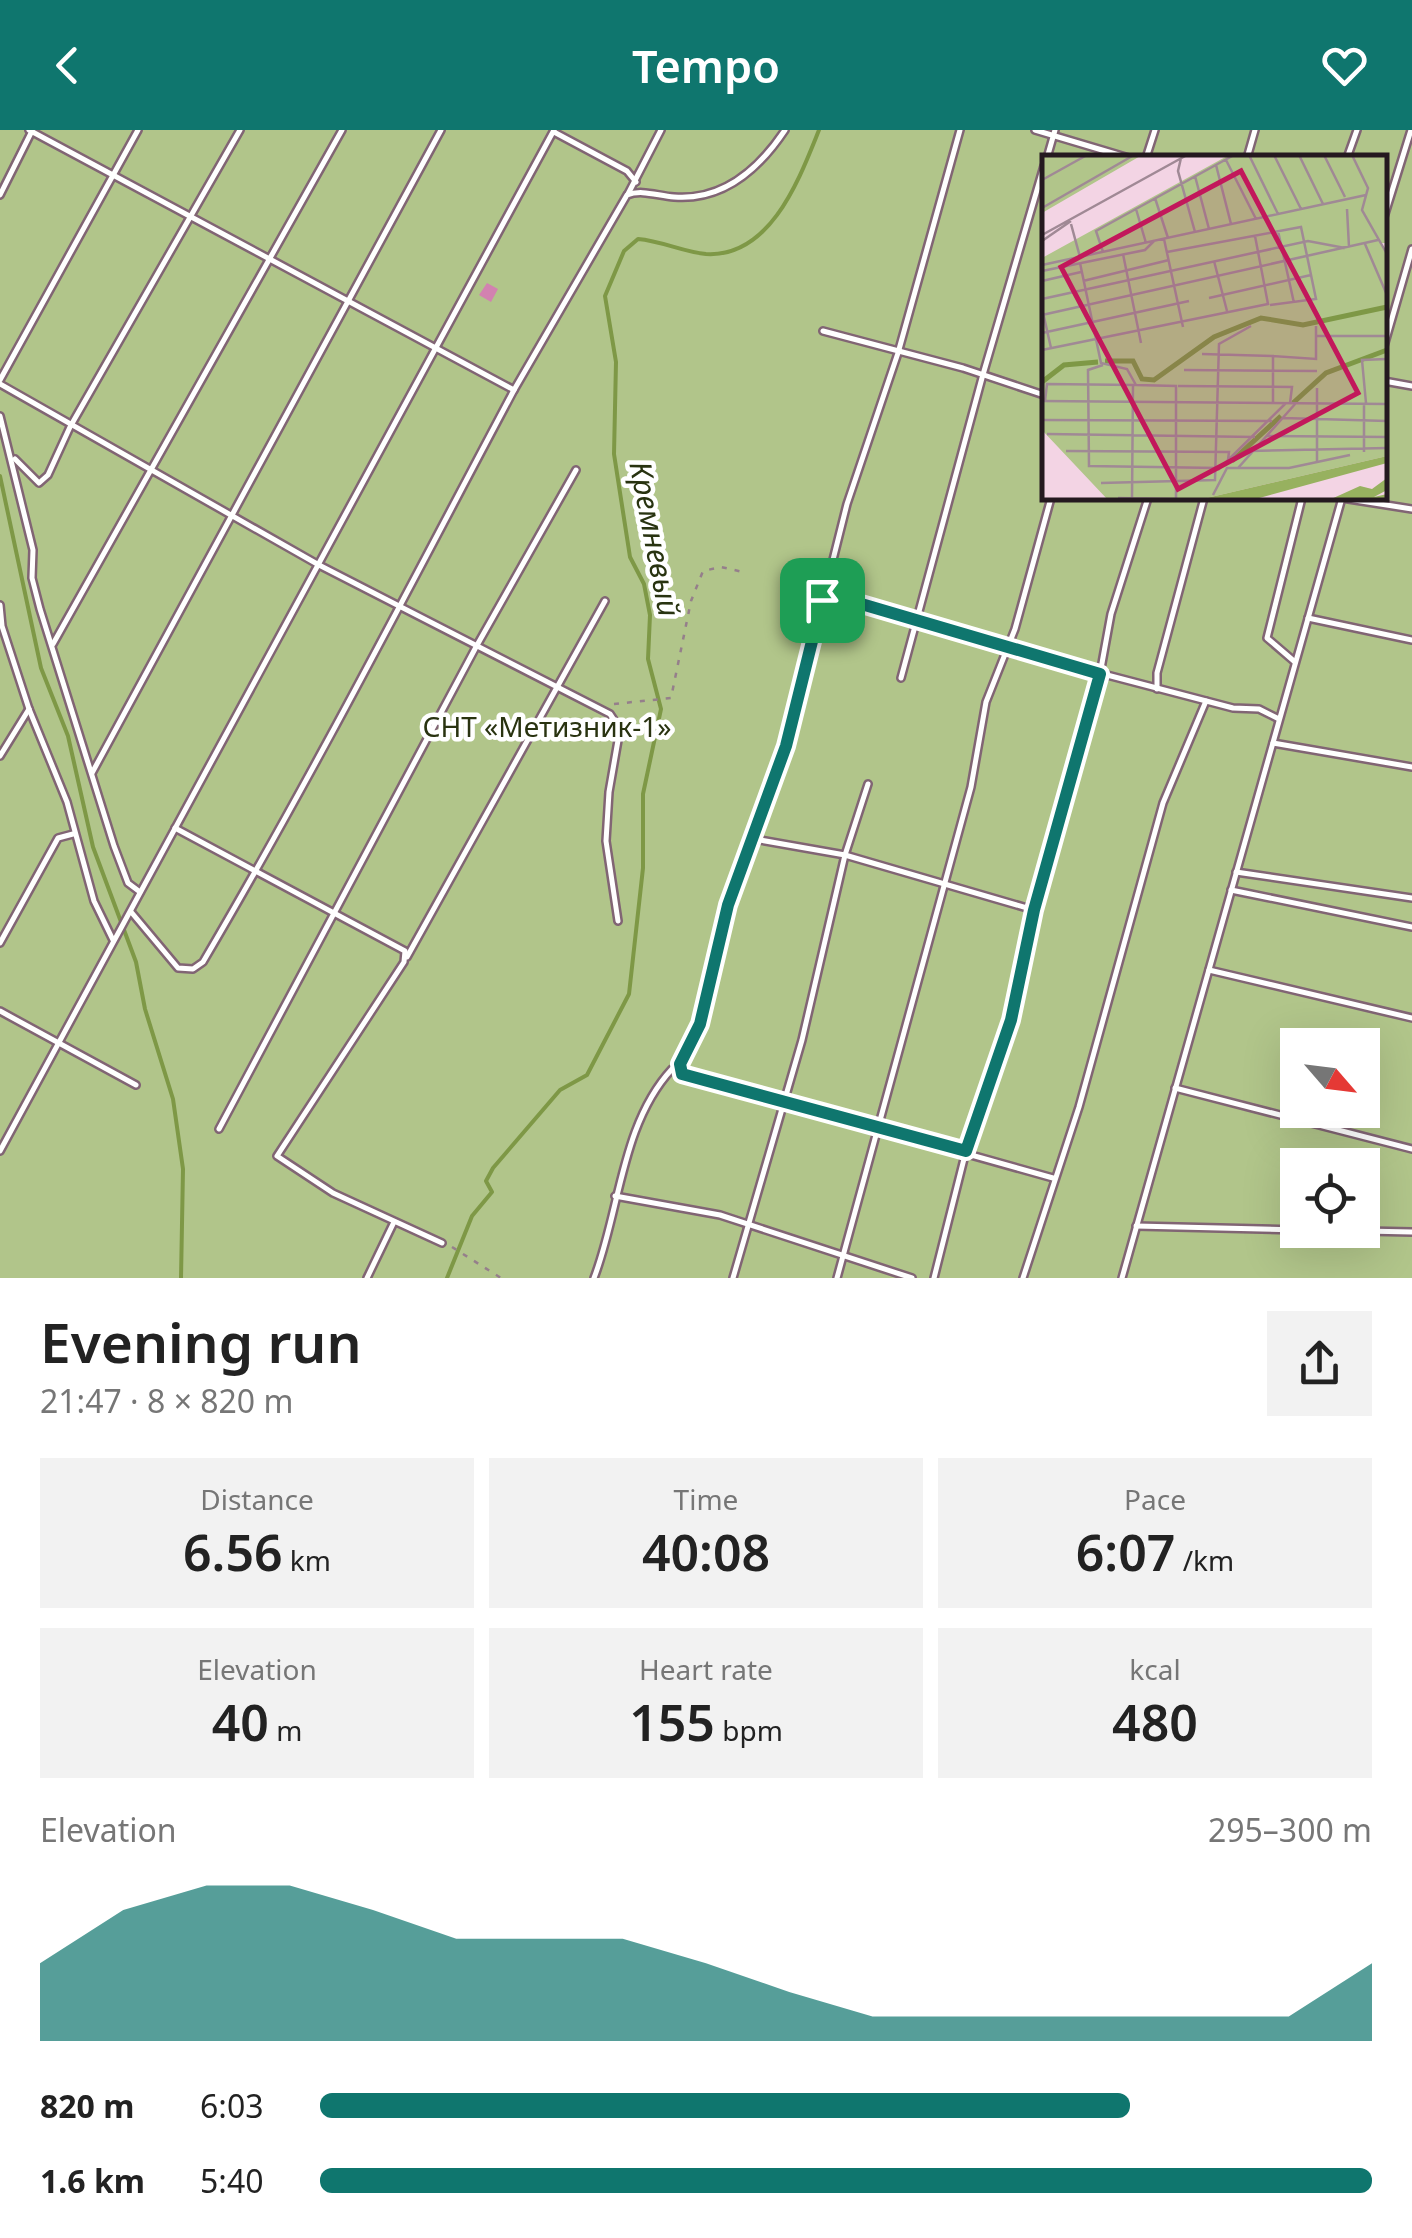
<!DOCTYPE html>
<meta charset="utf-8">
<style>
:root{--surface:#fff;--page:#f2f2f2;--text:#222;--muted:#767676;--accent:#0f766e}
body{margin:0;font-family:"Noto Sans",sans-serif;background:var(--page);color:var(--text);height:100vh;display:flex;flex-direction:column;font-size:38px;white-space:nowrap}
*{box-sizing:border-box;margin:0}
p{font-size:32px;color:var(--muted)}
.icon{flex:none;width:55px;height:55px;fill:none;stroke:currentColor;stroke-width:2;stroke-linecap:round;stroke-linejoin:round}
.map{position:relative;height:1148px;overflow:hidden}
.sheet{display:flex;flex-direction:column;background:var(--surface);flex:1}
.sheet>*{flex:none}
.needle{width:65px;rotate:118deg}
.buttons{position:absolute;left:1280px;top:898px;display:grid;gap:20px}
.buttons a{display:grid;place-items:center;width:100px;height:100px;border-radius:0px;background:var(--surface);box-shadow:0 10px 40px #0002;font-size:50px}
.pin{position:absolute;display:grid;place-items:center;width:85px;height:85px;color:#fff;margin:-42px;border-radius:20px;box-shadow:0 5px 15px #0006}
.round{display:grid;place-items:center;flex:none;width:105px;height:105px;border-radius:0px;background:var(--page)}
.summary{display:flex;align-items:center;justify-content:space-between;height:170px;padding:0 40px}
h1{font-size:55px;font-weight:600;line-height:75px}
.metrics{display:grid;grid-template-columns:repeat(3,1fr);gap:15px;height:170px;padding:10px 40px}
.metrics div{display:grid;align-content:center;border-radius:0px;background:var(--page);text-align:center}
.metrics b{font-size:50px;font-weight:600}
.metrics small{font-size:28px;font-weight:400}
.metrics p{font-size:28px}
.chart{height:280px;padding:20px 40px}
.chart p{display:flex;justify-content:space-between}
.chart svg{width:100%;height:180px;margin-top:10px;fill:var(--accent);opacity:.7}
ul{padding:0 40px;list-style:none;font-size:32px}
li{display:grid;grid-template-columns:160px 120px 1fr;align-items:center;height:75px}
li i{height:25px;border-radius:12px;background:var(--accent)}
header{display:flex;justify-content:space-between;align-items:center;height:130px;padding:0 40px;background:var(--accent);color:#fff;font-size:45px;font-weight:600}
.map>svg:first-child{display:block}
.green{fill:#b1c58a;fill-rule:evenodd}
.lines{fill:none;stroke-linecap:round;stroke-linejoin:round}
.stream{stroke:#7e9846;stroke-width:4}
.building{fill:#d282b0}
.service-casing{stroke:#816574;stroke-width:10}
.path{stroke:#957f8b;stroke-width:2.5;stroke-dasharray:5 8;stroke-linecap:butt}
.service{stroke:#fff;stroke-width:5}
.route-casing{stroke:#fff;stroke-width:20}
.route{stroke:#0f766e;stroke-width:12}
.labels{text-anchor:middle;stroke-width:9;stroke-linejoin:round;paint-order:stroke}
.park-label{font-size:28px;fill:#293310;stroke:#fff}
.water-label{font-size:30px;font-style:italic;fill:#283310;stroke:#fff}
.inset-river{fill:none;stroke:#7e9846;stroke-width:5}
.inset-road{fill:none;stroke:#a08995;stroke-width:2.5}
.view{fill:#c2185b;fill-opacity:0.15;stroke:#c2185b;stroke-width:5}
.inset-edge{fill:none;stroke:#24191f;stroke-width:5}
</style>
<header><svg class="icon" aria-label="back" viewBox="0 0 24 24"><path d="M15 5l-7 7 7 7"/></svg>Tempo<svg class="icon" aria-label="heart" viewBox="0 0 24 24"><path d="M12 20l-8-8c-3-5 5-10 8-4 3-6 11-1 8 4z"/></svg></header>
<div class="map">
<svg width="1412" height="1148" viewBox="0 0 1412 1148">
<rect width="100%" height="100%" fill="#f3d4e4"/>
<!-- green -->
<path class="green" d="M0 0H1412V1148H0ZM1044 28H1384V368H1044ZM1298 915H1362V980H1298ZM1298 1035H1362V1100H1298Z"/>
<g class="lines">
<!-- stream -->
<g class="stream">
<polyline points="0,346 41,538 68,606 93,717 136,832 145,879 173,969 183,1039 181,1148"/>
<path d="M447 1148 472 1086 492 1062 486 1051 493 1038 560 960 587 945 629 864 643 738V664L661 579 648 529 650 485 644 454 630 427 614 324 616 232 605 166 624 121 638 109C662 111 683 122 706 124 771 128 800 47 819 0"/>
</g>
</g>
<!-- building -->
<polygon class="building" points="487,153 498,159 491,172 479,165"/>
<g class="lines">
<!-- service casing -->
<g class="service-casing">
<g id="service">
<path d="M29 0 514 260 627 65C642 59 658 66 674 67 724 71 759 39 785 0"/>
<polyline points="960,0 898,223 847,374 790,601 729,775 708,865 680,935 682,944 1053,1048"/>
<polyline points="1035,0 1129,28"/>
<polyline points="554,2 627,41 636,52"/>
<polyline points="1047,28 1055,0"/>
<polyline points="1146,28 1155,0"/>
<polyline points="1247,28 1255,0"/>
<polyline points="1347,28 1357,0"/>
<polyline points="628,64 661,0"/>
<polyline points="0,65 32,1"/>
<polyline points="1384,87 1411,0"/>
<polyline points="823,201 963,238 1044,265"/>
<polyline points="1384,216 1412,119"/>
<polyline points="0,250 138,0"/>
<polyline points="1384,251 1412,256"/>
<polyline points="0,254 319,435 610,584 620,599 609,662 606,711 618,791"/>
<polyline points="0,286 33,420 32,448 40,479 114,716 128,753 140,762"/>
<polyline points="15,329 39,353 48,345 70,297 240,0"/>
<polyline points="1342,368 1412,379"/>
<polyline points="791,452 1008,519 1233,578 1259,579 1279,589"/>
<polyline points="0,475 2,496 29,579 67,672 94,771 113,810"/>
<polyline points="1308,488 1412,510"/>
<polyline points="53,514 342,0"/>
<polyline points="1295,532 1267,508 1302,368"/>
<polyline points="901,548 982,248 1044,36"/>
<polyline points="1157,559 1157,543 1204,368"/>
<polyline points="1273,613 1412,637"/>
<polyline points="0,626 29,579"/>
<polyline points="92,643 441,0"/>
<polyline points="175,698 405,821 404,832 277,1026 333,1063 442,1113"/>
<polyline points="754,709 845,725 1034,780"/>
<polyline points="1236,742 1412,768"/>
<polyline points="1231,760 1412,797"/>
<path d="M132 783 178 838 193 839 203 832C313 645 412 452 514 260"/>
<polyline points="0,813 58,708 73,704"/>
<polyline points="407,827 605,471"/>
<polyline points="1209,840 1412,888"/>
<polyline points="0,881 136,955"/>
<polyline points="1175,958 1412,1019"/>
<polyline points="219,999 476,517 576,340"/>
<polyline points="0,1021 554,0"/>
<polyline points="615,1066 720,1085 912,1148"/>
<polyline points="1136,1096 1298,1100"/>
<polyline points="1317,1100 1412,1102"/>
<polyline points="367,1148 394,1092"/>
<path d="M594 1148C620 1081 621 994 672 939"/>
<polyline points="733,1148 802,910 845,725 868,654"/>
<polyline points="837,1148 971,657 986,572 1015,499 1051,368"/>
<polyline points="934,1148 966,1021 1011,889 1034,780 1100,544 1111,484 1148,368"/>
<polyline points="1023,1148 1079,977 1163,673 1206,571"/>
<polyline points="1122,1148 1342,368"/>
</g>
</g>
<!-- path -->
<g class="path">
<polyline points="614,574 671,568 691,471 703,441 721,437 743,442"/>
<polyline points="452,1117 501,1148"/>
</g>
<!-- service -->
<use href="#service" class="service"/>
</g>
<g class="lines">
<!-- route casing -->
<g class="route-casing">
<polygon id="route" points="824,463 1100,544 1034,780 1011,890 966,1021 682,944 680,934 700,894 728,775 786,616"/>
</g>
<!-- route -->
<use href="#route" class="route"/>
</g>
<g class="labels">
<!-- park labels -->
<g class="park-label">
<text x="547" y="607">СНТ «Метизник-1»</text>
</g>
<!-- water labels -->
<g class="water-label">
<text transform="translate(654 409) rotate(79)" y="10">Кремневый</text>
</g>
</g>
<!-- overview -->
<g transform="translate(1042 25)">
<rect width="345" height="345" fill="#f3d4e4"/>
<path d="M0 0H100L0 58ZM187 0H345V88H338L345 101V301L156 345H66L0 275V103Z" fill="#b1c58a"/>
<path d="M345 301V308L210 345H156ZM345 323V335L332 342 345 339V345H287L318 331 330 334Z" fill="#97b15f"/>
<path class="inset-river" d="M63 206H91L100 224 112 225 172 182 219 163 261 170 345 152M0 227 22 210 56 207M251 248 284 218 345 195M190 306 239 261"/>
<path class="inset-road" d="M207 0 236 59M232 0 259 54M257 0 281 49M282 0 303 42M310 0 326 33 320 55 345 99M139 3 136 16 153 77M184 5 214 64M174 10 189 69M153 21 167 74M0 25 45 0M113 43 126 83M0 53 92 0M94 54 104 88M305 54 307 92M29 69 38 102M236 76 252 148M0 80 145 0M122 84 141 172M0 86 29 66M323 89 345 140M61 97 54 76 192 0M125 97 259 72 274 144 228 150M81 99 99 188M172 106 185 156M38 108 59 208 85 214 94 230 134 231V345M0 110 324 40M0 116 103 95 112 86M0 126 39 117M41 126 127 105M167 143 269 120M0 144 266 86 303 93M0 153 9 193M0 160 336 85M0 178 147 146M275 181H345M0 195 226 149 213 81M160 199 232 201M61 210 46 215 47 311 176 313M142 215 275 216M136 231 250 232 248 248M275 233V308M0 246 345 249M3 246 5 229 93 230M231 247V201L274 204V171M324 248 320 205 345 204M241 263 345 266M0 265 230 266M5 279 213 282M225 281 345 282M24 296 187 297 186 305M208 296 345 293M322 297V248M196 313H247L308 300M176 315 244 248M59 328 173 325 177 189 209 171M171 340 185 313H196L254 248M76 343 133 344M90 344 91 229"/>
<path class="view" d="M199 16 316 238 136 334 19 112Z"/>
<rect width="345" height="345" class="inset-edge"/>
</g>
</svg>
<div class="buttons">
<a><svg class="needle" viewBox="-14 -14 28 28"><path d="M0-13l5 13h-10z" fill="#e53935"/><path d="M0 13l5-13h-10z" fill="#767676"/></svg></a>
<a><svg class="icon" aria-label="locate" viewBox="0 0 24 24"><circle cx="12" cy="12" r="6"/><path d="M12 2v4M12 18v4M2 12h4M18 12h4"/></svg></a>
</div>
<div class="pin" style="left:822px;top:470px;background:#1e9e55"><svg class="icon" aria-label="arrive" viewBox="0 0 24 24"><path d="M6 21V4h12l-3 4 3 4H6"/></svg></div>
</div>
<section class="sheet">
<div class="summary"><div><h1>Evening run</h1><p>21:47 · 8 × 820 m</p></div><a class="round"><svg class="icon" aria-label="share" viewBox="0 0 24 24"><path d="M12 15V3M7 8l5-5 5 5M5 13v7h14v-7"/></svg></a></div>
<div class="metrics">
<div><p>Distance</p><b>6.56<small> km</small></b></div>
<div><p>Time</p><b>40:08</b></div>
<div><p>Pace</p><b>6:07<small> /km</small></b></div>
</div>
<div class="metrics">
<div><p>Elevation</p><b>40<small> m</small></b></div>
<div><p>Heart rate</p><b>155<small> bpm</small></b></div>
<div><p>kcal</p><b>480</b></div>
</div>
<div class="chart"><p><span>Elevation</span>295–300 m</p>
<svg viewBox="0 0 160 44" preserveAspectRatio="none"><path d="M0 44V25L10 12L20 6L30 6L40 12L50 19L60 19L70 19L80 25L90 32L100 38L110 38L120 38L130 38L140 38L150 38L160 25V44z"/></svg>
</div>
<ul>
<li><b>820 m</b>6:03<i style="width:77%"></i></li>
<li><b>1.6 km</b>5:40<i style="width:100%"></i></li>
</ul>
</section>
